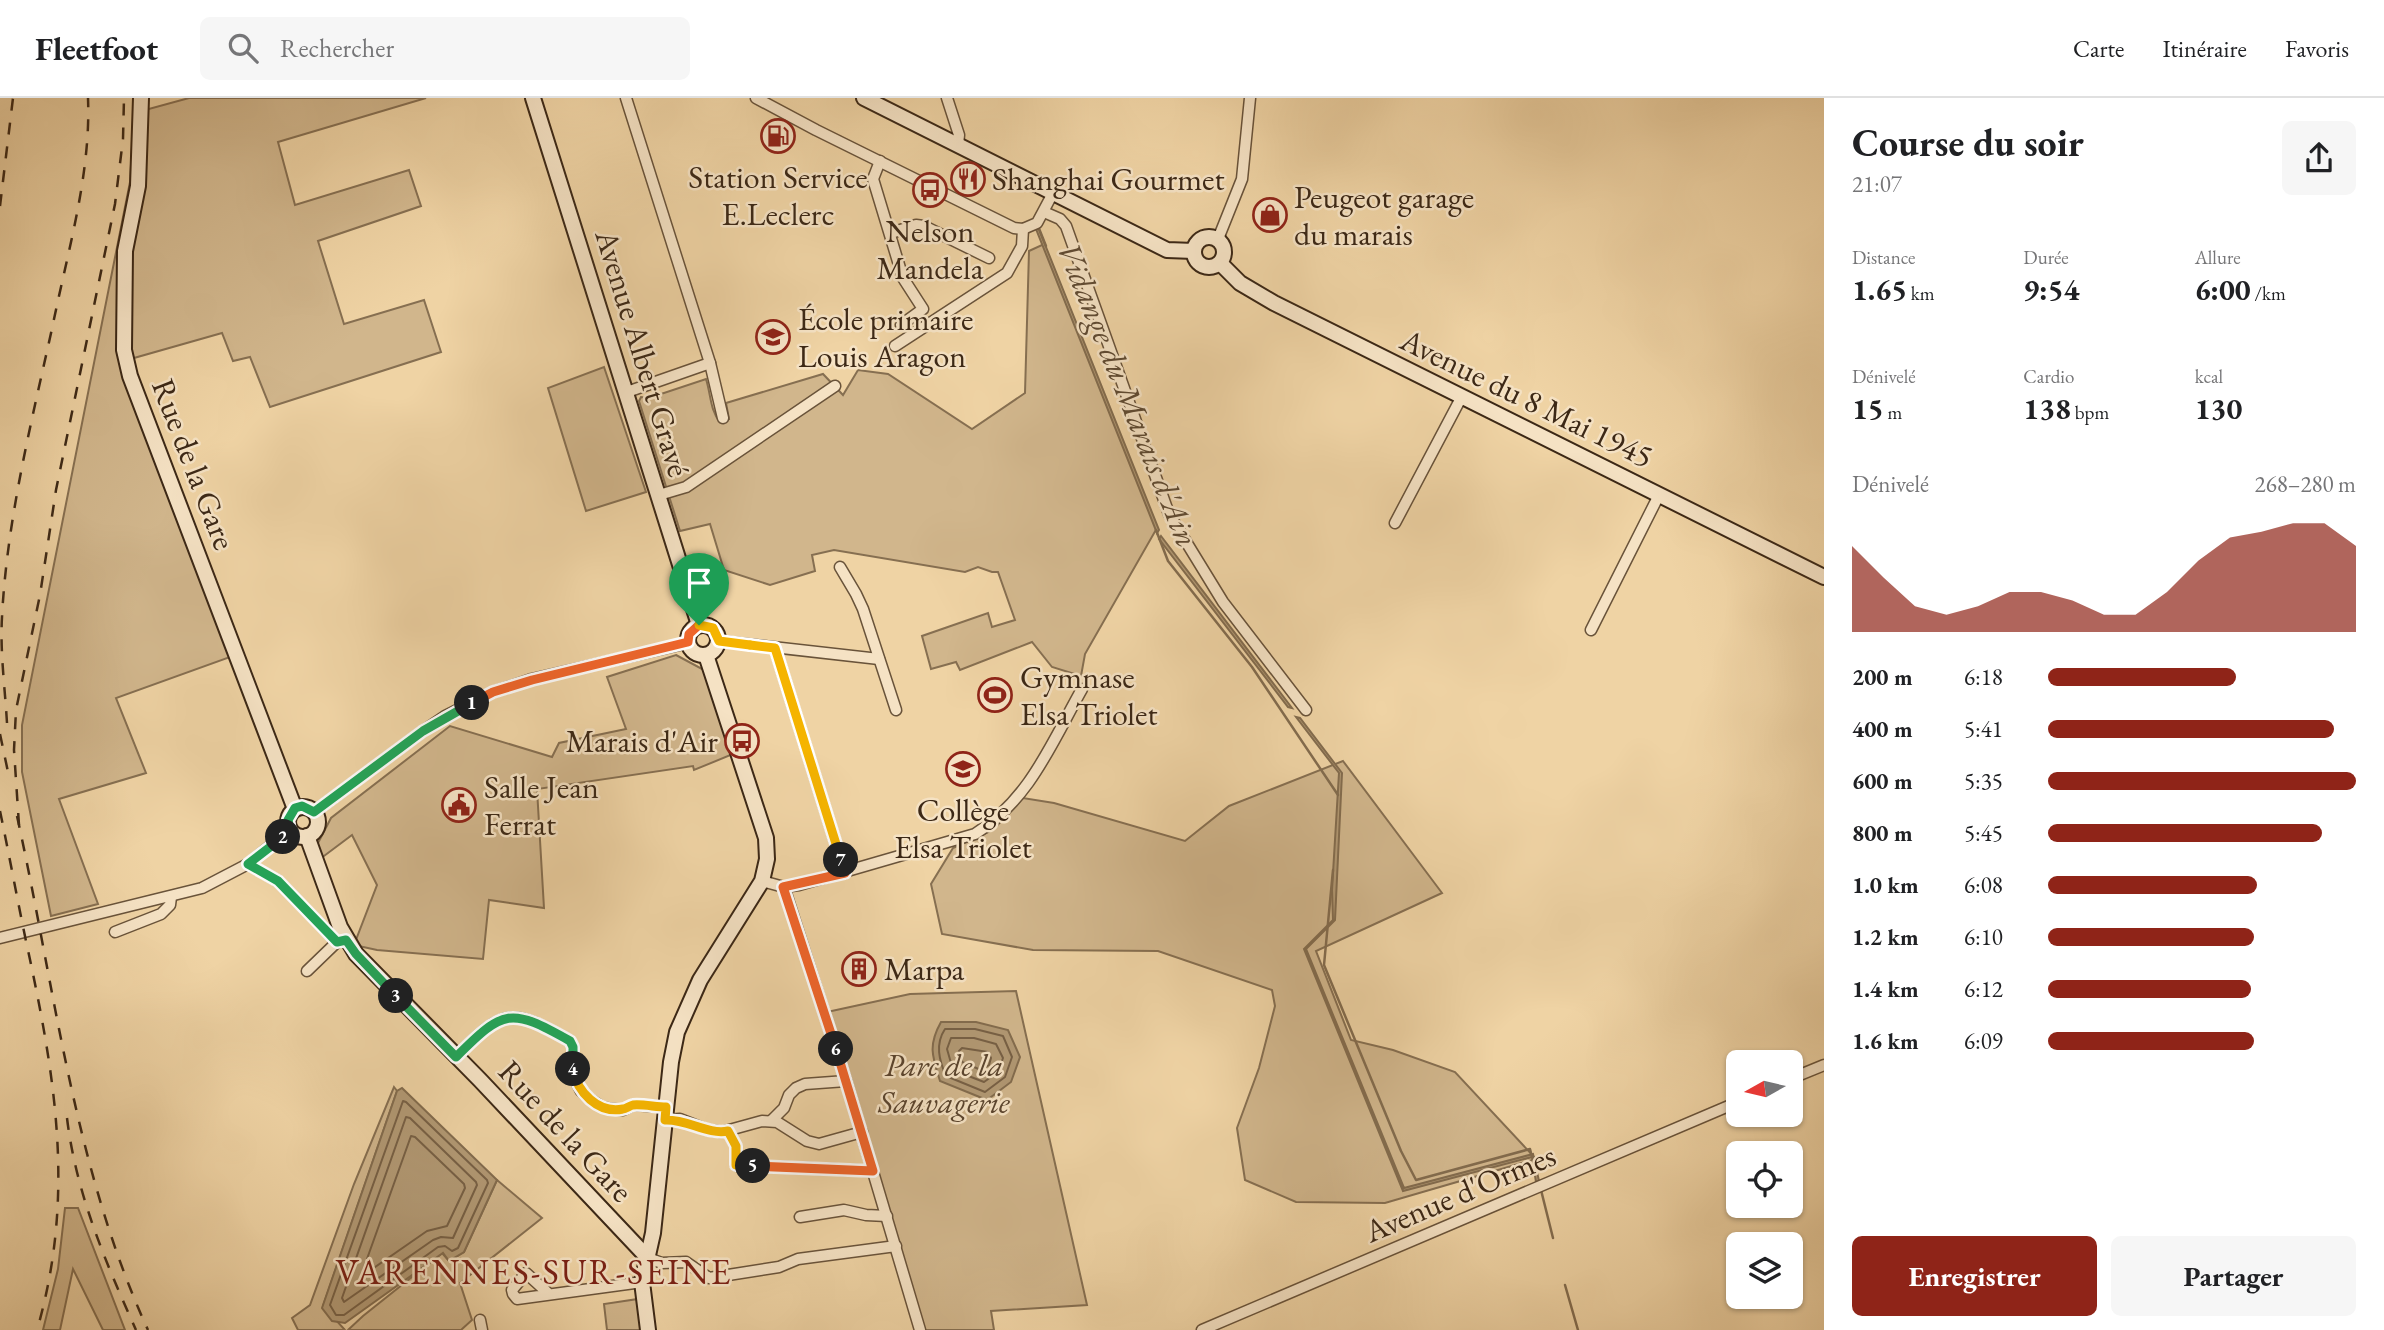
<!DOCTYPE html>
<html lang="fr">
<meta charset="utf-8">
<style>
:root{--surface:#fff;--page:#f6f6f6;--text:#202124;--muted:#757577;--line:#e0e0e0;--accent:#8f2418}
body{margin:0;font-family:"EB Garamond",serif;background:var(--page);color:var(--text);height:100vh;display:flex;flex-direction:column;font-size:26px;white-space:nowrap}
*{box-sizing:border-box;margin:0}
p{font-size:23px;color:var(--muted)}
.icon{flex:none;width:38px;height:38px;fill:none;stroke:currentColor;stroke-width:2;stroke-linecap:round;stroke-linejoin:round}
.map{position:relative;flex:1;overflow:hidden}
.sheet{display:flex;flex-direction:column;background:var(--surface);width:560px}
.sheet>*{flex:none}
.needle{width:46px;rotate:262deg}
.controls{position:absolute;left:1726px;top:952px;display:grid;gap:14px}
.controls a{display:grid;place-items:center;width:77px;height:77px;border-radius:10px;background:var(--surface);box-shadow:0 2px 5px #0004;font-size:35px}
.pin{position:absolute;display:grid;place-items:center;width:60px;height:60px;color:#fff;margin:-72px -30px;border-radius:50% 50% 50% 0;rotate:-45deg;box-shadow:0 0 7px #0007}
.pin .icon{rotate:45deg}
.km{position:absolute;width:35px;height:35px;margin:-18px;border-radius:50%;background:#222;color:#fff;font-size:19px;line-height:35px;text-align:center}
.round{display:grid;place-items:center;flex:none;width:74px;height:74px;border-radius:10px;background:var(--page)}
.headline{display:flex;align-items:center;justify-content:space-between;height:119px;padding:0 28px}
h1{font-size:38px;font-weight:700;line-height:52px}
.figures{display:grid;grid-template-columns:repeat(3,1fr);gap:10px;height:119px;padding:7px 28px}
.figures div{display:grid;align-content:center}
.figures b{font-size:30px;font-weight:700}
.figures small{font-size:19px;font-weight:400}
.figures p{font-size:19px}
.chart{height:196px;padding:14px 28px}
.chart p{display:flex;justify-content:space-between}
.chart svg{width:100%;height:126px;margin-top:7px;fill:var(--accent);opacity:.7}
.cta{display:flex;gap:14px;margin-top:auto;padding:14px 28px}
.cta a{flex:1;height:80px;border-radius:10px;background:var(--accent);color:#fff;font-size:28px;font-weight:700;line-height:80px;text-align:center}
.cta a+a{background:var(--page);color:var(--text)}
ul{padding:0 28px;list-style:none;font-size:23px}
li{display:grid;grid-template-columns:112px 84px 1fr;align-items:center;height:52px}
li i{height:18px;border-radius:9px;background:var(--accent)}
header{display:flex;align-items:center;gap:42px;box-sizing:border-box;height:98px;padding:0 35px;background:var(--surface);border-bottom:2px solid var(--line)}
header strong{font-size:33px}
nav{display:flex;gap:38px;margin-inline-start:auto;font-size:24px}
.search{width:490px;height:63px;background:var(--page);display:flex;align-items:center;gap:18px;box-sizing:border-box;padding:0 24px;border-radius:10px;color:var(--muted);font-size:26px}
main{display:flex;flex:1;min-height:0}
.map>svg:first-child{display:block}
.green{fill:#d1b68c;stroke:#866f51;stroke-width:2}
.water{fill:#b29974;stroke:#836c4e;stroke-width:2}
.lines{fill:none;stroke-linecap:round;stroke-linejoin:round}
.shore{stroke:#776045;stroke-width:2}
.stream{stroke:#836c4e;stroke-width:2.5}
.street-casing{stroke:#69533a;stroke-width:13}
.secondary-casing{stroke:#3c2816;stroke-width:18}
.street{stroke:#f5e2c4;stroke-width:10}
.secondary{stroke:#f5e2c4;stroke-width:14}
.rail{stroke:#3c2816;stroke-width:2.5;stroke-dasharray:12 12;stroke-linecap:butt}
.split-1-casing{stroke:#fff;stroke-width:14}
.split-2-casing{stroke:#fff;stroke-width:14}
.split-3-casing{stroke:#fff;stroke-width:14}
.split-4-casing{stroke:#fff;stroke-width:14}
.split-5-casing{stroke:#fff;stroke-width:14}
.split-6-casing{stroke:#fff;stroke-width:14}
.split-7-casing{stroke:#fff;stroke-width:14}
.split-8-casing{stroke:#fff;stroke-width:14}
.split-9-casing{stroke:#fff;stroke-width:14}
.split-1{stroke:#f0652b;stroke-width:9}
.split-2{stroke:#22a559;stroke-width:9}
.split-3{stroke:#22a559;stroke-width:9}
.split-4{stroke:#22a559;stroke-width:9}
.split-5{stroke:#f5b400;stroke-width:9}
.split-6{stroke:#f0652b;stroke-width:9}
.split-7{stroke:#f0652b;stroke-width:9}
.split-8{stroke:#f5b400;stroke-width:9}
.split-9{stroke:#f5b400;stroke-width:9}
.labels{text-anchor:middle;stroke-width:5;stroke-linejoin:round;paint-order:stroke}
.poi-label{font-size:32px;fill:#3c2816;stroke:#f5e2c4;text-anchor:start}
.street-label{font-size:32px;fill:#3c2816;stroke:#f5e2c4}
.park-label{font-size:32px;font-style:italic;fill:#5a442e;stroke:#f5e2c4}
.water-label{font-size:33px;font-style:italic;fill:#5f4a32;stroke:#f5e2c4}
.quarter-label{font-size:35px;letter-spacing:2px;fill:#7a1f14;stroke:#f5e2c4}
</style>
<header>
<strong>Fleetfoot</strong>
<div class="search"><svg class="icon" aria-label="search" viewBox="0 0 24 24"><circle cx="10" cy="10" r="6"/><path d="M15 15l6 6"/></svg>Rechercher</div>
<nav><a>Carte</a><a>Itinéraire</a><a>Favoris</a></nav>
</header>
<main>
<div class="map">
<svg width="1824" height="1232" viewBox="0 0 1824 1232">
<rect width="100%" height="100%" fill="#efd3a4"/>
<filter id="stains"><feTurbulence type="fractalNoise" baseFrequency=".00286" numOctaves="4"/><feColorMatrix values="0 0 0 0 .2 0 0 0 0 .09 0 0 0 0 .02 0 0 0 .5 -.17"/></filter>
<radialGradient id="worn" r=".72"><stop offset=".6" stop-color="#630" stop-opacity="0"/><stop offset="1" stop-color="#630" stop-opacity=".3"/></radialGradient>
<!-- green -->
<g class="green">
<polygon points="189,0 426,0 278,44 295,107 409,72 421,108 318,143 344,226 424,202 441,254 270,309 250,259 233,263 222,235 120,264 233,558 116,600 146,675 59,701 98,806 51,818 22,674 22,627 130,84 134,15"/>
<path d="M1044 146 1157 430 1085 556 1081 578 1052 569 1032 544 960 572 956 564 931 571 922 538 988 515 992 529 1015 522 998 474H992L978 469 965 474 834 452 812 457 815 473 770 487 724 472 710 426 680 433 639 303 641 299 649 300 706 281C711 297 710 312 720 324L729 321 726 305 823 276 843 297 858 272 888 276 972 331 1025 295 1029 153Z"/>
<polygon points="604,269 646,394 586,413 548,290"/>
<polygon points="676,557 704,572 733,656 694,672 693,668 537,691 544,810 489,802 483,861 377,852 354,847 377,787 352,737 320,761 318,745 331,720 450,628 552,659 559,645 626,631 607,579"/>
<polygon points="1343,663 1442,795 1316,853 1351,942 1393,952 1455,974 1536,1061 1385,1105 1296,1104 1245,1082 1237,1030 1259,970 1275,908 1272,892 1158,853 1033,852 942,836 931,786 953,750 993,732 1023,700 1054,705 1185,743 1229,708"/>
<polygon points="1016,893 1087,1207 991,1213 994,1232 924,1232 827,914 910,896"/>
<polygon points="394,989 397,993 323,1208 345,1232 298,1232 292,1220 310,1207 354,1086"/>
<polygon points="497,1082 542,1120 460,1185 472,1222 461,1232 348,1232 363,1218 442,1155 449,1163 464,1154"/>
<polygon points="65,1110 78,1110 125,1232 103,1232 73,1171 60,1232 43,1232 58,1171"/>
<polygon points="638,1201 643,1232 607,1232 604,1206"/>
</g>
<!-- water -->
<g class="water">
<polygon points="1038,129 1159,432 1157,435 1036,131"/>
<polygon points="1161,438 1292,610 1288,609 1159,441"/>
<polygon points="1296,619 1300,620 1342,675 1335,822 1306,851 1404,1090 1533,1056 1539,1083 1536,1084 1532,1059 1403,1093 1304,851 1333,822 1332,792 1339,675"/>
<path d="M941 924H976L1008 932 1020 959 1011 984 987 1002 940 983C932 958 928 947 941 924Z"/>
<polygon points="402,990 497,1082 464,1154 449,1163 443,1155 345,1225 332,1223 322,1210 397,993"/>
</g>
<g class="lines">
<!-- shore -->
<g class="shore">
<path d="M945 931H975L1003 938 1012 959 1005 979 985 994 946 978C939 962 935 946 945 931Z"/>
<polygon points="951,940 974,940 996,946 1003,960 998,974 984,984 953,972 947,951"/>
<polygon points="962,950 988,954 991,960 989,967 981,972 962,964 959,953"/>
<polygon points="403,1003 406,1004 487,1082 488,1085 458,1150 452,1153 445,1148 438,1149 344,1217 336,1217 330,1207"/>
<polygon points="406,1019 410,1020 476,1084 477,1087 453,1140 441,1139 433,1142 344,1204 342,1200"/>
<polygon points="411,1038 415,1039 464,1086 465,1090 447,1128 427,1133 365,1176 363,1172"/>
</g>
<!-- stream -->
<g class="stream">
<polyline points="1038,128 1046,148"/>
<polyline points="1156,432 1168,463 1252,569 1338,697"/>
<polyline points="1333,772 1324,867 1401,1053 1416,1082 1530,1051 1532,1059"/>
<polyline points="1541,1092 1553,1140"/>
<polyline points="1565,1187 1578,1232"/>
</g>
<!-- street casing -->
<g class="street-casing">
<g id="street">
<polyline points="626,0 710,265 723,320"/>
<polyline points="756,0 816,32 1014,130 1023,131 1037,125 1053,95"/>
<polyline points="947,0 959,37 958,47"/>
<polyline points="880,63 873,81 903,180 923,211 901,227"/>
<polyline points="1044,114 1060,121 1066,128 1169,416 1223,504 1306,612"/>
<polyline points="891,135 916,127 924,128 989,160"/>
<polyline points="1218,141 1242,81 1250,0"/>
<polyline points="895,248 1007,175 1022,148 1023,131"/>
<polyline points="627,294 710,265"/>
<polyline points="659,397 686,389 835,288"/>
<polyline points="1395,425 1461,300"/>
<polyline points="840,469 856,496 863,511 896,612"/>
<polyline points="1591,532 1659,397"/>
<polyline points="719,543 879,561"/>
<polyline points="775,550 845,775"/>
<polyline points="314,714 423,633 445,618 493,594 532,581 688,545"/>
<polyline points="248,766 278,783 337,844"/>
<path d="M762 783 784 789 799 787 975 736C1030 701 1051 646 1082 591"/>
<polyline points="784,789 846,983 920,1232"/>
<polyline points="115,834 161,816 170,807 171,799"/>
<polyline points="0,840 202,790 248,766 290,732"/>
<polyline points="307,873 337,844 343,843"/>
<path d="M456 959C504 910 510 909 570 943L573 949 575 981 581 993 591 1002 602 1009 612 1011 623 1012 633 1007 666 1009"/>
<polyline points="1790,981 1824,967"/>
<polyline points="665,1022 680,1021 708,1032 722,1034 762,1023 777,1024 807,1043 819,1046 862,1034"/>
<polyline points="771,1023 784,1010 789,997 796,990 805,986 846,983"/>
<polyline points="728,1033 736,1048 736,1067 873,1073"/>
<polyline points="800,1119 844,1112 866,1117 887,1118"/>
<polyline points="648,1160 662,1165 686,1164 709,1180 779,1169 798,1161 896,1148"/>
<polyline points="549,1196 526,1175 512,1192 513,1196 517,1201 642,1184"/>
<polyline points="480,1222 482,1232"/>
<polyline points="1202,1232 1738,1004"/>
</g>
</g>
<!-- secondary casing -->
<g class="secondary-casing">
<g id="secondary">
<polyline points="141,0 138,88 125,153 124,252 130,278 295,711"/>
<polyline points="533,0 699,527"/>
<polyline points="864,0 1167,152 1194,153"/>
<circle cx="1209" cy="154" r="15"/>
<polyline points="1220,165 1240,185 1274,205 1824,479"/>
<circle cx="703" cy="542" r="15"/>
<circle cx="303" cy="724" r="15"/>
<polyline points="307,738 340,829 356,856 480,982 648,1160"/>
<polyline points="648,1232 642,1184 653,1135 671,964 677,934 700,882 762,783 767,761 766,740 706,557"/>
</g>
</g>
<!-- street -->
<use href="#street" class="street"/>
<!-- secondary -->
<use href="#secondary" class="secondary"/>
<!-- rail -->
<g class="rail">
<polyline points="0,108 13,0"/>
<path d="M7 625C5 590 0 555 2 519 7 420 32 322 53 226 68 152 91 76 88 0"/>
<polyline points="0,636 8,674"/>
<path d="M0 713C9 756 17 800 26 843 55 977 76 1097 37 1232"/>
<path d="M17 718C55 890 74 1071 148 1232"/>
<polyline points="19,727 14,652 16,612 40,497 56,392 115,106 123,41 124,0"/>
<path d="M67 1020C76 1095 105 1163 136 1232"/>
</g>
</g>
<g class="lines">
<!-- split-1 casing -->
<g class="split-1-casing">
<polyline id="split-1" points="472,605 493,594 532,582 688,544 689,536 699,527"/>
</g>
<!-- split-2 casing -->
<g class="split-2-casing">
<polyline id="split-2" points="283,739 290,732 288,722 295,710 302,708 314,714 423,633 472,605"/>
</g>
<!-- split-3 casing -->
<g class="split-3-casing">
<polyline id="split-3" points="283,739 248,766 278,783 337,844 346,842 356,856 396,898"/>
</g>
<!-- split-4 casing -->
<g class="split-4-casing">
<path id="split-4" d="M396 898 456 959C504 911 510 909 570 943L573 949V971"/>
</g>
<!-- split-5 casing -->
<g class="split-5-casing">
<path id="split-5" d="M573 971C577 994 598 1016 623 1011 626 1011 629 1008 633 1007 643 1006 656 1009 666 1009L665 1022C688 1021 707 1037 728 1033L736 1048V1067L753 1068"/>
</g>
<!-- split-6 casing -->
<g class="split-6-casing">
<polyline id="split-6" points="753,1068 873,1073 836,951"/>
</g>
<!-- split-7 casing -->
<g class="split-7-casing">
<polyline id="split-7" points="836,951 783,789 845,775 841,762"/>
</g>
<!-- split-8 casing -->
<g class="split-8-casing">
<polyline id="split-8" points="750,547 775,550 841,762"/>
</g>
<!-- split-9 casing -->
<g class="split-9-casing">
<polyline id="split-9" points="699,527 713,530 719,543 750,547"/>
</g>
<!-- split-1 -->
<use href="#split-1" class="split-1"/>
<!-- split-2 -->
<use href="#split-2" class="split-2"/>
<!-- split-3 -->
<use href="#split-3" class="split-3"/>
<!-- split-4 -->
<use href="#split-4" class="split-4"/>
<!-- split-5 -->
<use href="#split-5" class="split-5"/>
<!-- split-6 -->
<use href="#split-6" class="split-6"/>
<!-- split-7 -->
<use href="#split-7" class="split-7"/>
<!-- split-8 -->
<use href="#split-8" class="split-8"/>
<!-- split-9 -->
<use href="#split-9" class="split-9"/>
</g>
<!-- icons -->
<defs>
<g id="fuel-ring" transform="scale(1.75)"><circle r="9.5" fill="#f5e2c4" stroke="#8f2418" stroke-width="1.5"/><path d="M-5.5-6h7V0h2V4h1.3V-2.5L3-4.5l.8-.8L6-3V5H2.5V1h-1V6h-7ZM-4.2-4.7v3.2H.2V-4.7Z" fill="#8f2418"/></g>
<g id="restaurant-ring" transform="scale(1.75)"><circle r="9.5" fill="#f5e2c4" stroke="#8f2418" stroke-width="1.5"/><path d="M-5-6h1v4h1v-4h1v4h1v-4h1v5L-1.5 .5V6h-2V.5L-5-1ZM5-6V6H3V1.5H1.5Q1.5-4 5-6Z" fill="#8f2418"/></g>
<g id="bus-ring" transform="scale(1.75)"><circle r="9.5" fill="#f5e2c4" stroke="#8f2418" stroke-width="1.5"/><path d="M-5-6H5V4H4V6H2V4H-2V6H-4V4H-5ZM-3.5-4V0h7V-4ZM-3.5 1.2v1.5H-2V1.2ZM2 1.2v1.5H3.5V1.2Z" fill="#8f2418"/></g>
<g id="shop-ring" transform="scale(1.75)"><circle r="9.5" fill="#f5e2c4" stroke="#8f2418" stroke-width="1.5"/><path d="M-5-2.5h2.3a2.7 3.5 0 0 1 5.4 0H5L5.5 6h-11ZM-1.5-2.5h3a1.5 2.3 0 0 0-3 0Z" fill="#8f2418"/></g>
<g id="school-ring" transform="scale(1.75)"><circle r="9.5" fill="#f5e2c4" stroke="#8f2418" stroke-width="1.5"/><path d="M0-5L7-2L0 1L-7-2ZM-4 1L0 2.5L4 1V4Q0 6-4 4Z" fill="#8f2418"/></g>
<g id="stadium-ring" transform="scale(1.75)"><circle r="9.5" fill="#f5e2c4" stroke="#8f2418" stroke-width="1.5"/><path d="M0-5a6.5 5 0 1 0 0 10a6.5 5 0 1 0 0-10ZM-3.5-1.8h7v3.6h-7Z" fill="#8f2418"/></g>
<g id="civic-ring" transform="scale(1.75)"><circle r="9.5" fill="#f5e2c4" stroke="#8f2418" stroke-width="1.5"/><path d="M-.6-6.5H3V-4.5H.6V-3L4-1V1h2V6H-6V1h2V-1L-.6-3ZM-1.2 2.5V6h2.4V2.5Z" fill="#8f2418"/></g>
<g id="building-ring" transform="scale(1.75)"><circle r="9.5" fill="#f5e2c4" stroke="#8f2418" stroke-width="1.5"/><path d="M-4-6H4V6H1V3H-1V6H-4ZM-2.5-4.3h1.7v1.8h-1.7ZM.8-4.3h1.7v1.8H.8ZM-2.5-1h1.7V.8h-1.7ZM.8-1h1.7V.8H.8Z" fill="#8f2418"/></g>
</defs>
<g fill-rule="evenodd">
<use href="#fuel-ring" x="778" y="38"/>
<use href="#restaurant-ring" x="968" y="81"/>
<use href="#bus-ring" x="930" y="92"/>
<use href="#shop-ring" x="1270" y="117"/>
<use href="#school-ring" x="773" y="239"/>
<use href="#stadium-ring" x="995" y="597"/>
<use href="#bus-ring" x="742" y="643"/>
<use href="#school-ring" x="963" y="671"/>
<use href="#civic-ring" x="459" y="707"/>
<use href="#building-ring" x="859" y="871"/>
</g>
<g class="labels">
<!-- poi labels -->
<g class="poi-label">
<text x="778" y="90" text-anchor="middle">Station Service<tspan x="778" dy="37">E.Leclerc</tspan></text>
<text x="992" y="92">Shanghai Gourmet</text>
<text x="1294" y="110">Peugeot garage<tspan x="1294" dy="37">du marais</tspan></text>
<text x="930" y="144" text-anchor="middle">Nelson<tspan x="930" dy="37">Mandela</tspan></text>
<text x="798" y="232">École primaire<tspan x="798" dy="37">Louis Aragon</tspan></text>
<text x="1020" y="590">Gymnase<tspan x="1020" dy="37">Elsa Triolet</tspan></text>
<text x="718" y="654" text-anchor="end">Marais d'Air</text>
<text x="484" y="700">Salle Jean<tspan x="484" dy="37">Ferrat</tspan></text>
<text x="963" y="723" text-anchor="middle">Collège<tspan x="963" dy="37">Elsa Triolet</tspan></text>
<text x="884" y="882">Marpa</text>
</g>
<!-- street labels -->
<g class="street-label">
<text transform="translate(643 255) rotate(73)" y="11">Avenue Albert Gravé</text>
<text transform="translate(1527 300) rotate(26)" y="11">Avenue du 8 Mai 1945</text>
<text transform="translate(194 366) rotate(69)" y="11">Rue de la Gare</text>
<text transform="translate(566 1033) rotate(47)" y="11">Rue de la Gare</text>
<text transform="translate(1460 1095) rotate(-23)" y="11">Avenue d'Ormes</text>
</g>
<!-- park labels -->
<g class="park-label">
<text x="944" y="978">Parc de la<tspan x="944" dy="37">Sauvagerie</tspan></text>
</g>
<!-- water labels -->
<g class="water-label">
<text transform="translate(1129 296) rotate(68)" y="12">Vidange du Marais d'Ain</text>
</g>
<!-- quarter labels -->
<g class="quarter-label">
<text x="534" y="1186">VARENNES-SUR-SEINE</text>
</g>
</g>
<rect width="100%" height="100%" filter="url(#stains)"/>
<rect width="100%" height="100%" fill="url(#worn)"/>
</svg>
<div class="controls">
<a><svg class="needle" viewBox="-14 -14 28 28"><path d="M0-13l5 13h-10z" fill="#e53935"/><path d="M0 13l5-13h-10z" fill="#757577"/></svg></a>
<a><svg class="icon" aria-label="locate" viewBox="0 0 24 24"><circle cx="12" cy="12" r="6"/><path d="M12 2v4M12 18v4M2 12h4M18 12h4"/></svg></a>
<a><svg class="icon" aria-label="layers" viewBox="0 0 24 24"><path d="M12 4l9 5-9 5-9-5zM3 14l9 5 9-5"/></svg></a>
</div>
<div class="pin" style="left:699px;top:527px;background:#1e9e55"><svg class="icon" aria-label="arrive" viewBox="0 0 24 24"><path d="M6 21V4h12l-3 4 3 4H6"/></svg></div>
<b class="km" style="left:472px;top:605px">1</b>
<b class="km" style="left:283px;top:739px">2</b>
<b class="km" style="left:396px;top:898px">3</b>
<b class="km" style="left:573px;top:971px">4</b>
<b class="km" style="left:753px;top:1068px">5</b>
<b class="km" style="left:836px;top:951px">6</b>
<b class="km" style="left:841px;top:762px">7</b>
</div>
<section class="sheet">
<div class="headline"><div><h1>Course du soir</h1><p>21:07</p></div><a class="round"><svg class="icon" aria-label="share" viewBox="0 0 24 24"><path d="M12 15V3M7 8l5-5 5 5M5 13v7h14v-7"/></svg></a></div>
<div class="figures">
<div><p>Distance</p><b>1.65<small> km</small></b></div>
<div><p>Durée</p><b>9:54</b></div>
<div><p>Allure</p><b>6:00<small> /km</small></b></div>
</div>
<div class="figures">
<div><p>Dénivelé</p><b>15<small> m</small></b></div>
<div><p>Cardio</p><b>138<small> bpm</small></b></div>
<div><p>kcal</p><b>130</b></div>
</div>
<div class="chart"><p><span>Dénivelé</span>268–280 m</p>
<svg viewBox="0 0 160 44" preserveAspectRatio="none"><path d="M0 44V14L10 25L20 35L30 38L40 35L50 30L60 30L70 33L80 38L90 38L100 30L110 19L120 11L130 9L140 6L150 6L160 14V44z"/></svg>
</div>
<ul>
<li><b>200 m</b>6:18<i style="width:61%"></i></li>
<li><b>400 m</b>5:41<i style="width:93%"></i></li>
<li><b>600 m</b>5:35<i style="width:100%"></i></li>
<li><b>800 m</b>5:45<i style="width:89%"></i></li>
<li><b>1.0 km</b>6:08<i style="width:68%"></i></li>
<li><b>1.2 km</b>6:10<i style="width:67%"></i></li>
<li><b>1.4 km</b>6:12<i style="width:66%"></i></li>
<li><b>1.6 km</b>6:09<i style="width:67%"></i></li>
</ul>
<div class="cta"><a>Enregistrer</a><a>Partager</a></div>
</section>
</main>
